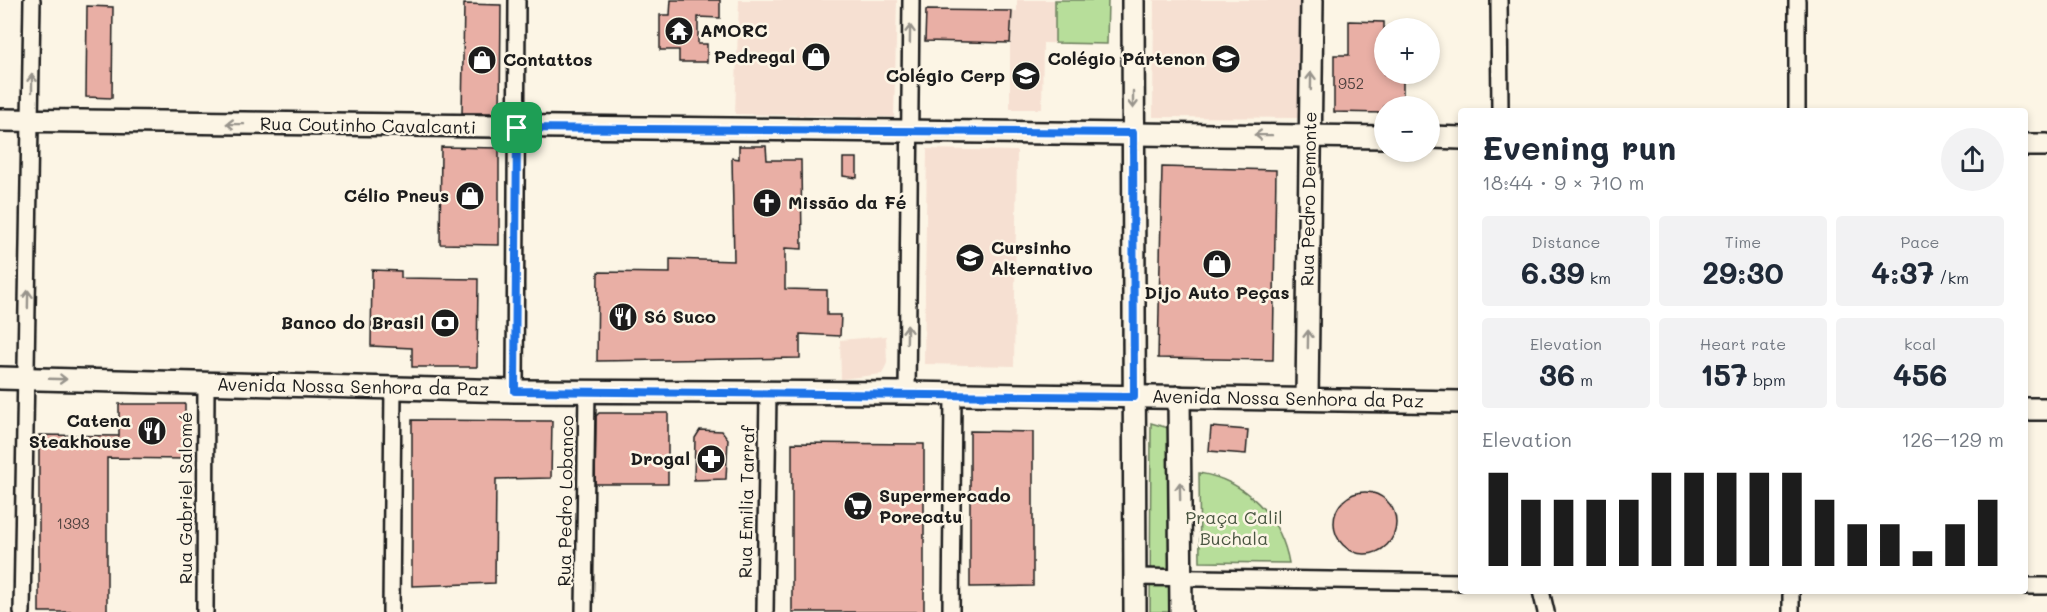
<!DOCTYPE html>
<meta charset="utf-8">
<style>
:root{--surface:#fff;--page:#f2f2f3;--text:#1f2937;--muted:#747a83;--accent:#1c1c1c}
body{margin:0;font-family:Mali,sans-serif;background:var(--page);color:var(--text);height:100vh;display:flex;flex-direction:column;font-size:22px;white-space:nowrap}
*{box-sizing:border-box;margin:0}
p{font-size:20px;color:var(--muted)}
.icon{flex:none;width:33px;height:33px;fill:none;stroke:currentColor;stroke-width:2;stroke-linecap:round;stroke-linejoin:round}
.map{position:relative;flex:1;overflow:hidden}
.details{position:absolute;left:1458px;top:108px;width:570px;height:486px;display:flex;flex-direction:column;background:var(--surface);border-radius:6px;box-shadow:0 3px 9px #0003}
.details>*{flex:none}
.tools{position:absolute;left:1374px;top:18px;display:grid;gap:12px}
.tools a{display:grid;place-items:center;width:66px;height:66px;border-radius:50%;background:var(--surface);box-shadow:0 3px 9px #0003;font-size:30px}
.pin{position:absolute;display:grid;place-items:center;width:51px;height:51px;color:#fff;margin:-26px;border-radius:12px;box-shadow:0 3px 9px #0006}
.round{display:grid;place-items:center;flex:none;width:63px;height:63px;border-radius:32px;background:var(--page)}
.overview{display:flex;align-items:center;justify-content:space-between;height:102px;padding:0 24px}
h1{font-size:33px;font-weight:700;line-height:45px}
.stats{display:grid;grid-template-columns:repeat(3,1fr);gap:9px;height:102px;padding:6px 24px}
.stats div{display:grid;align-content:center;border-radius:6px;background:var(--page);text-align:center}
.stats b{font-size:30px;font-weight:700}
.stats small{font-size:16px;font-weight:400}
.stats p{font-size:16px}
.chart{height:168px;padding:12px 24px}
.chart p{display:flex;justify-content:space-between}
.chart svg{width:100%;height:108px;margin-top:6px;stroke:var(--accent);stroke-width:6}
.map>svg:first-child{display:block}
.built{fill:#f6e0d2}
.green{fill:#b7de9a;stroke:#6a7d5b;stroke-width:1.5}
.building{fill:#e9afa5;stroke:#1c1c1c;stroke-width:1.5}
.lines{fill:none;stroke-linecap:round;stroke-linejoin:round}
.minor-casing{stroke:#1c1c1c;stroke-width:20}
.secondary-casing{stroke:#1c1c1c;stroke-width:26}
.minor{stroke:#fcf5e5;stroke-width:15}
.secondary{stroke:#fcf5e5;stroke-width:21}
.oneway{stroke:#97938b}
.route-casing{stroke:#fff;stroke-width:12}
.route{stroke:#1a73e8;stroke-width:8}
.labels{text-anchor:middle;stroke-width:5;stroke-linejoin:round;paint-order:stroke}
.number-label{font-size:15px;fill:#4f413e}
.poi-label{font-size:18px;font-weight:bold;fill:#1c1c1c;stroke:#fcf5e5;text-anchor:end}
.street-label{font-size:18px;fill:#1c1c1c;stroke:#fcf5e5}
.park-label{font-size:18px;fill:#4a5642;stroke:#fcf5e5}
</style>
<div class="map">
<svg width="2047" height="612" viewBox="0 0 2047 612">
<rect width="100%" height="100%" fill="#fcf5e5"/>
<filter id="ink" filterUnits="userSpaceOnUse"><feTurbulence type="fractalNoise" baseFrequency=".0167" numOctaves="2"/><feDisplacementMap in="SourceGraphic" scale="12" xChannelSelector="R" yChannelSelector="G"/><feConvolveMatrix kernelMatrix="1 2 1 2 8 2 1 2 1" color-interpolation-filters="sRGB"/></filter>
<g filter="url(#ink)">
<!-- built -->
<g class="built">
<polygon points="739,0 897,0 894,117 735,114"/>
<polygon points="1017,0 1108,0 1107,44 1043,43 1042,109 1010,109 1010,43 925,41 926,10 1017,11"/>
<polygon points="1154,0 1299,0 1298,118 1153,117"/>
<polygon points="927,149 1017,151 1014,366 924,364"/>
<polygon points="886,336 887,363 882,374 841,379 840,340"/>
</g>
<!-- green -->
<g class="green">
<polygon points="1055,0 1108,0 1107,44 1055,43"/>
<polygon points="1151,423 1172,429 1170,612 1150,612"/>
<path d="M1199 473C1245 480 1281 517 1289 563L1200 562Z"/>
</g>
<!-- building -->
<g class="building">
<polygon points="671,0 720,0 720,18 698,17 698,44 707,44 707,62 679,62 679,50 660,50 660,15 670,15"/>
<polygon points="464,4 501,5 500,113 462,113"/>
<polygon points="87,6 113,7 112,98 86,97"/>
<polygon points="926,10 1012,11 1010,43 925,41"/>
<polygon points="1349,21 1384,22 1384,74 1403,74 1403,106 1384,106 1384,113 1334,112 1334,55 1349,55"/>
<polygon points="739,146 766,146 767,160 801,160 802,249 785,248 785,289 827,290 827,315 841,315 840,336 800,334 800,358 597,361 598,272 670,273 670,259 734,261 732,158 739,159"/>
<polygon points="441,147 499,148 499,245 440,244"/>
<polygon points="843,158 857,158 857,178 843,176"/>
<polygon points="1162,167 1276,170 1273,360 1158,358"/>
<polygon points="372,270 401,271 401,278 478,279 477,367 412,367 412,348 371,346"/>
<polygon points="119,404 185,404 185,459 107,458 107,612 39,612 39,435 119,436"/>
<polygon points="599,413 668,413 668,484 595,484 596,416"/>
<polygon points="412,420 552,421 551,478 496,479 495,583 412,586"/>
<polygon points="1211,427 1248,430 1246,454 1209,451"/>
<polygon points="700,430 722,431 728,439 726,479 694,480 695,438"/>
<polygon points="970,431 1033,432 1033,586 970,587"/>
<polygon points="792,443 924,444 924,612 792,612"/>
<circle cx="1365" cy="523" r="31"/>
</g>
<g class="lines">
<!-- minor casing -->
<g class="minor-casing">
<g id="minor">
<polyline points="1499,0 1500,111"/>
<polyline points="1797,111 1797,0"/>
<polyline points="515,391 517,0"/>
<polyline points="907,393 911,0"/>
<polyline points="1135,577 1461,582"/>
<polyline points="2025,586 2047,586"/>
<polyline points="1541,591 1546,612"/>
<polyline points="22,612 32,0"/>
<polyline points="205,612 206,384"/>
<polyline points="391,612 393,386"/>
<polyline points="584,612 587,390"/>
<polyline points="765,612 768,392"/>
<polyline points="951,612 953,394"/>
<polyline points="1791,612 1791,591"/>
</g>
</g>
<!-- secondary casing -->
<g class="secondary-casing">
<g id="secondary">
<polyline points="1133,0 1135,612"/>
<polyline points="0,120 1384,137"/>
<polyline points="1430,137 1461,138"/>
<polyline points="2025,145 2047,145"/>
<polyline points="0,378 515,391 907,393 1461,402"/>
<polyline points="1179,397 1181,612"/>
<polyline points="1307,398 1312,0"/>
<polyline points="2025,409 2047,409"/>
</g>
</g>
<!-- minor -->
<use href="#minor" class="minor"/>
<!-- secondary -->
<use href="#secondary" class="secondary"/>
</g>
<!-- one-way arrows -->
<defs><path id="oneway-shaft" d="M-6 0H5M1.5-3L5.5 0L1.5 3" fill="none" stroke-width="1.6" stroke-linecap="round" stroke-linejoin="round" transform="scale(1.5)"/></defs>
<g class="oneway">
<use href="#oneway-shaft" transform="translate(910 34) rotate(-89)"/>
<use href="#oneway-shaft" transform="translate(1311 81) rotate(-89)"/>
<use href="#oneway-shaft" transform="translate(32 83) rotate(-90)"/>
<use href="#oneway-shaft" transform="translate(1133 100) rotate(90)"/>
<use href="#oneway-shaft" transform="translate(235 124) rotate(-179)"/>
<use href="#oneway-shaft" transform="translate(1263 135) rotate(-179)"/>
<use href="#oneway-shaft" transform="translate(28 299) rotate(-89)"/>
<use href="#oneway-shaft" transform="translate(907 334) rotate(-89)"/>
<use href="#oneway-shaft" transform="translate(1308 339) rotate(-89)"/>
<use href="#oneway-shaft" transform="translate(58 379) rotate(2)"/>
<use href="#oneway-shaft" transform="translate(1180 491) rotate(-91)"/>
</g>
</g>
<g class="lines" filter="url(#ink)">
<!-- route casing -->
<g class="route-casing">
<polygon id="route" points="517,128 1133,133 1134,397 515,391"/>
</g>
<!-- route -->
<use href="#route" class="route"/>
</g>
<!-- icons -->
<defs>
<g id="temple-disc" transform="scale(1.5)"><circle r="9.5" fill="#1c1c1c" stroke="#fcf5e5"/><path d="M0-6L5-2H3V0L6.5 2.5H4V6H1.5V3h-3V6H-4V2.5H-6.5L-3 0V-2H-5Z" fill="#fff"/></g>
<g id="shop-disc" transform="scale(1.5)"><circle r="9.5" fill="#1c1c1c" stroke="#fcf5e5"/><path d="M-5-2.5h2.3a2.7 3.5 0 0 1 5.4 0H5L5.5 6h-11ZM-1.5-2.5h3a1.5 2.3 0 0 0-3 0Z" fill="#fff"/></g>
<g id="school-disc" transform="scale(1.5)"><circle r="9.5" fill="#1c1c1c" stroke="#fcf5e5"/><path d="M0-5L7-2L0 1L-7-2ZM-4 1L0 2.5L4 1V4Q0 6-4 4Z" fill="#fff"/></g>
<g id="church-disc" transform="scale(1.5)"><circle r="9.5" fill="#1c1c1c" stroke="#fcf5e5"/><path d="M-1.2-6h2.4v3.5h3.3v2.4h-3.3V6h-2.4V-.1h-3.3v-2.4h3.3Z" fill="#fff"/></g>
<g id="restaurant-disc" transform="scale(1.5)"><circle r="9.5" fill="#1c1c1c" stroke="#fcf5e5"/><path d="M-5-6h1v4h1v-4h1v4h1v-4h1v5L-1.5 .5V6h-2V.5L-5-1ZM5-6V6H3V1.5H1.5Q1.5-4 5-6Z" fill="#fff"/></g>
<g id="bank-disc" transform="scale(1.5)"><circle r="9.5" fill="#1c1c1c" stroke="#fcf5e5"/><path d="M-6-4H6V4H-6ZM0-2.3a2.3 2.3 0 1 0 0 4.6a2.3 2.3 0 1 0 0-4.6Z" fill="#fff"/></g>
<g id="pharmacy-disc" transform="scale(1.5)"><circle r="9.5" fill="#1c1c1c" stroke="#fcf5e5"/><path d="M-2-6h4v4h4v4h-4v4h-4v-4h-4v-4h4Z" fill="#fff"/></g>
<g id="supermarket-disc" transform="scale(1.5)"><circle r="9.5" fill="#1c1c1c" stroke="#fcf5e5"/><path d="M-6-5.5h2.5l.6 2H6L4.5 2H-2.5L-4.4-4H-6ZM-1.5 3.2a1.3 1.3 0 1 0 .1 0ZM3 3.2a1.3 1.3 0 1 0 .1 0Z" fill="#fff"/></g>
</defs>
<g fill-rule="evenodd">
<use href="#temple-disc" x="679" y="31"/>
<use href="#shop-disc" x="816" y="57"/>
<use href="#school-disc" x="1226" y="59"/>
<use href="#shop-disc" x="482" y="60"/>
<use href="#school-disc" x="1026" y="76"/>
<use href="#shop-disc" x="470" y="196"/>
<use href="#church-disc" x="767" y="203"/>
<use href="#school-disc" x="970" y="258"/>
<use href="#shop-disc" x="1217" y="264"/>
<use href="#restaurant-disc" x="623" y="317"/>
<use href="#bank-disc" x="445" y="323"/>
<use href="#restaurant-disc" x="152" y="431"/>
<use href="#pharmacy-disc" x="711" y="459"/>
<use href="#supermarket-disc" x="858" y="506"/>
</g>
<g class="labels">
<!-- number labels -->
<g class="number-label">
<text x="1351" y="89">952</text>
<text x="73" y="529">1393</text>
</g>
<!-- poi labels -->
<g class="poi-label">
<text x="700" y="37" text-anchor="start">AMORC</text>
<text x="795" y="63">Pedregal</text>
<text x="1205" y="65">Colégio Pártenon</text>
<text x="503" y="66" text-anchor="start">Contattos</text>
<text x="1005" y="82">Colégio Cerp</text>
<text x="449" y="202">Célio Pneus</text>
<text x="788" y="209" text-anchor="start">Missão da Fé</text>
<text x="991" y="254" text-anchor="start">Cursinho<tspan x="991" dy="21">Alternativo</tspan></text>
<text x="1217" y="299" text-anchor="middle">Dijo Auto Peças</text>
<text x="644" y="323" text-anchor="start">Só Suco</text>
<text x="424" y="329">Banco do Brasil</text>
<text x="131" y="427">Catena<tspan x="131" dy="21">Steakhouse</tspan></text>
<text x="690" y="465">Drogal</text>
<text x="879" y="502" text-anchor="start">Supermercado<tspan x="879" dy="21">Porecatu</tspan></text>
</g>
<!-- street labels -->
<g class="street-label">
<text transform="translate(368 126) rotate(1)" y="6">Rua Coutinho Cavalcanti</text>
<text transform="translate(1309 199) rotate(-89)" y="6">Rua Pedro Demonte</text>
<text transform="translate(353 387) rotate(1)" y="6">Avenida Nossa Senhora da Paz</text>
<text transform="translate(1288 399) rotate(1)" y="6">Avenida Nossa Senhora da Paz</text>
<text transform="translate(186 498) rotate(-90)" y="6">Rua Gabriel Salomé</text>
<text transform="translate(566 501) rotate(-89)" y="6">Rua Pedro Lobanco</text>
<text transform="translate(747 502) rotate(-89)" y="6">Rua Emilia Tarraf</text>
</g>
<!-- park labels -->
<g class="park-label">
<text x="1234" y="524">Praça Calil<tspan x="1234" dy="21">Buchala</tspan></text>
</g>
</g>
</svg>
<div class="tools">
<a>+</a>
<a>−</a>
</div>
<div class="pin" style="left:517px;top:128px;background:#1e9e55"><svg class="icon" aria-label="arrive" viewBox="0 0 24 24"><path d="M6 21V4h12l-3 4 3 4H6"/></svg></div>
<section class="details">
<div class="overview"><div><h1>Evening run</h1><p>18:44 · 9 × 710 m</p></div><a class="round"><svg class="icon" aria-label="share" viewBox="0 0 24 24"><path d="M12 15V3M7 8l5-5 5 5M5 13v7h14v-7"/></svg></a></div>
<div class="stats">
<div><p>Distance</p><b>6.39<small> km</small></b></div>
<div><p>Time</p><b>29:30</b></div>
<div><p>Pace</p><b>4:37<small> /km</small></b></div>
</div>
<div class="stats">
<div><p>Elevation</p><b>36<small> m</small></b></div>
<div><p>Heart rate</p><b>157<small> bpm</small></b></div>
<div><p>kcal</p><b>456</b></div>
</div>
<div class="chart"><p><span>Elevation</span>126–129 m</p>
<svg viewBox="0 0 160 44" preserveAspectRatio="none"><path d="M5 44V6M15 44V17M25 44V17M35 44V17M45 44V17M55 44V6M65 44V6M75 44V6M85 44V6M95 44V6M105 44V17M115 44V27M125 44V27M135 44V38M145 44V27M155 44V17"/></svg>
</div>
</section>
</div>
